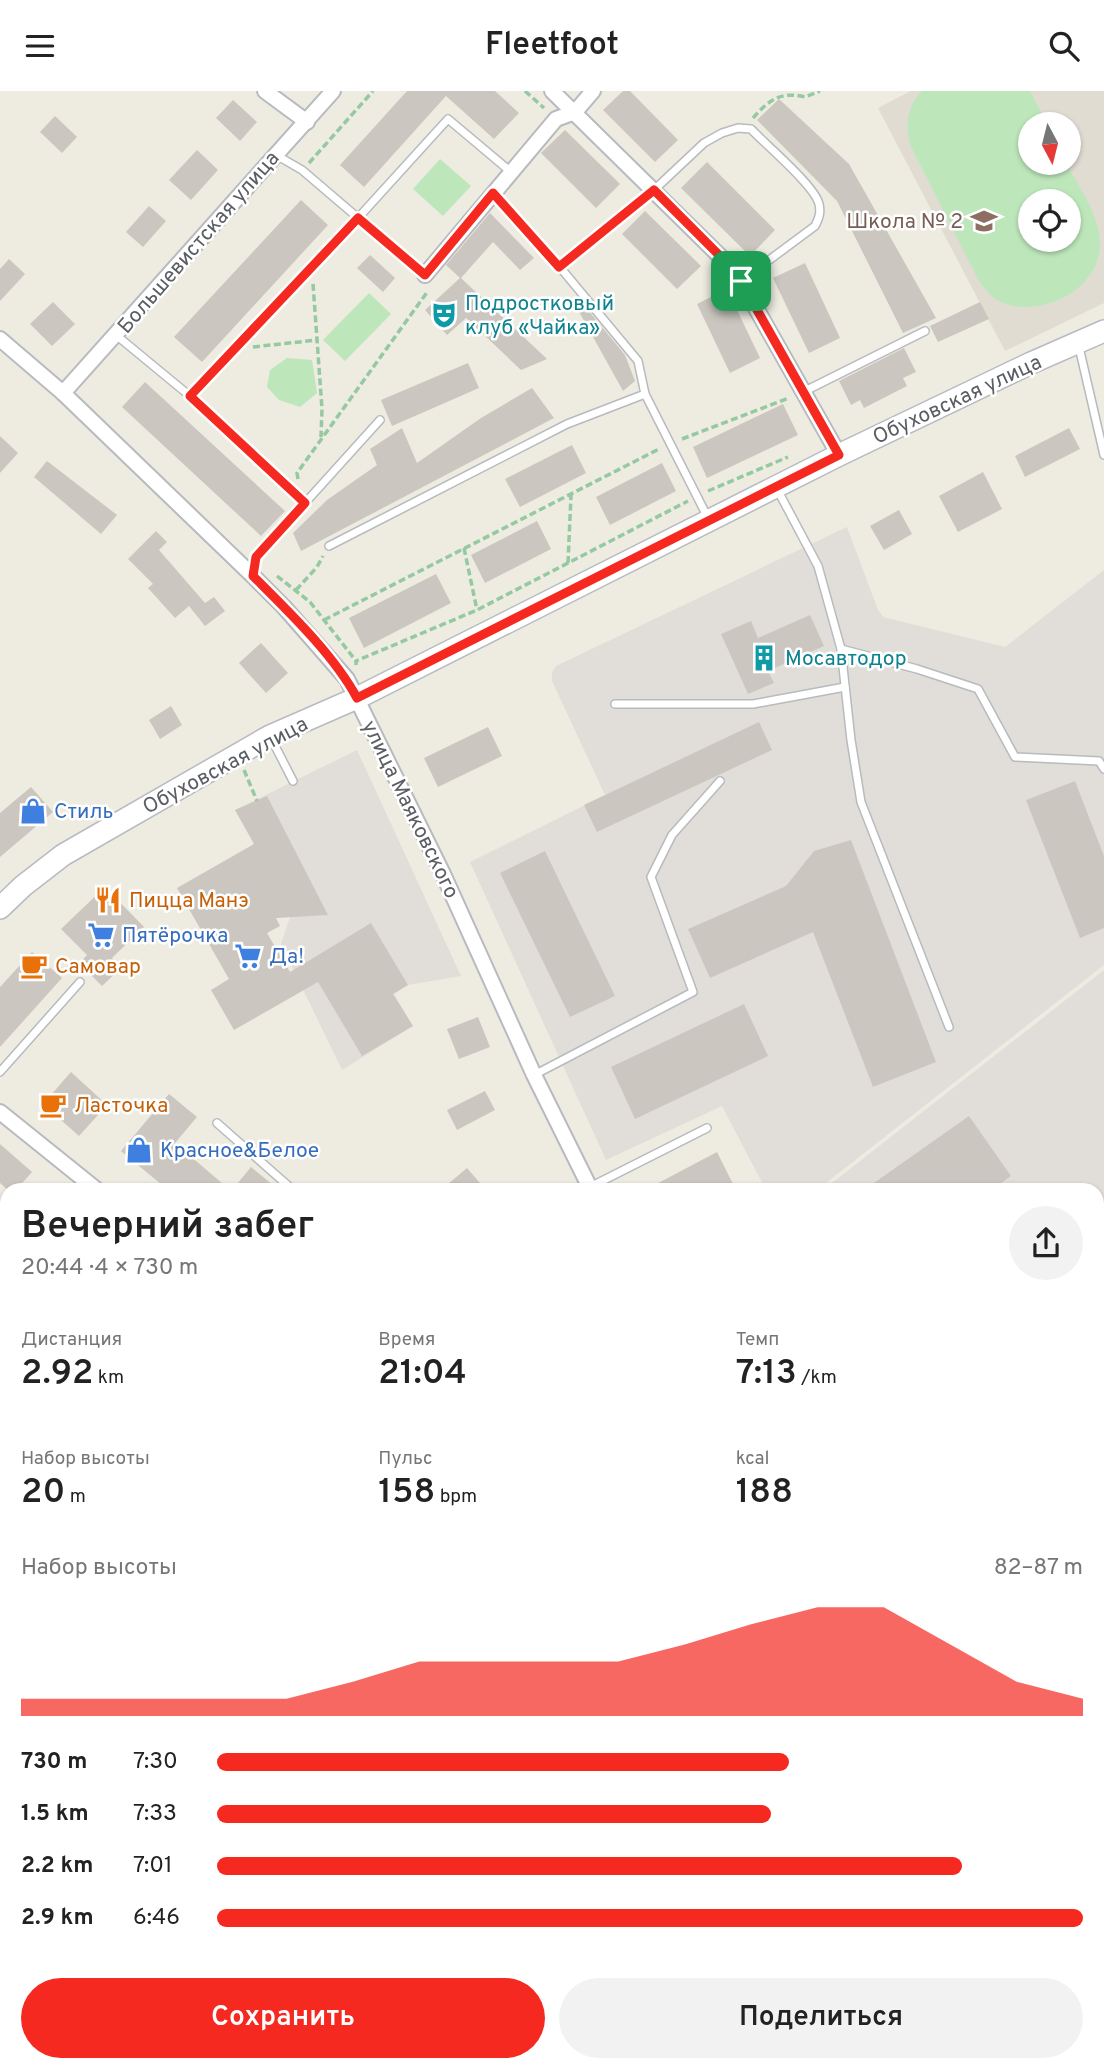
<!DOCTYPE html>
<html lang="ru">
<meta charset="utf-8">
<style>
:root{--surface:#fff;--page:#f2f2f2;--text:#222;--muted:#767676;--accent:#f52920}
body{margin:0;font-family:Overpass,sans-serif;background:var(--page);color:var(--text);height:100vh;display:flex;flex-direction:column;font-size:26px;white-space:nowrap}
*{box-sizing:border-box;margin:0}
p{font-size:23px;color:var(--muted)}
.icon{flex:none;width:38px;height:38px;fill:none;stroke:currentColor;stroke-width:2;stroke-linecap:round;stroke-linejoin:round}
.map{position:relative;flex:1;overflow:hidden}
.details{position:absolute;left:0px;top:1092px;width:1104px;height:889px;display:flex;flex-direction:column;background:var(--surface);border-radius:21px 21px 0 0;box-shadow:0 2px 5px #0004}
.details>*{flex:none}
.needle{width:46px;rotate:173deg}
.tools{position:absolute;left:1018px;top:21px;display:grid;gap:14px}
.tools a{display:grid;place-items:center;width:63px;height:63px;border-radius:50%;background:var(--surface);box-shadow:0 2px 5px #0004;font-size:35px}
.pin{position:absolute;display:grid;place-items:center;width:60px;height:60px;color:#fff;margin:-30px;border-radius:14px;box-shadow:0 4px 10px #0006}
.round{display:grid;place-items:center;flex:none;width:74px;height:74px;border-radius:37px;background:var(--page)}
.head{display:flex;align-items:center;justify-content:space-between;height:119px;padding:0 21px}
h1{font-size:38px;font-weight:600;line-height:52px}
.stats{display:grid;grid-template-columns:repeat(3,1fr);gap:10px;height:119px;padding:7px 21px}
.stats div{display:grid;align-content:center}
.stats b{font-size:35px;font-weight:600}
.stats small{font-size:19px;font-weight:400}
.stats p{font-size:19px}
.chart{height:196px;padding:14px 21px}
.chart p{display:flex;justify-content:space-between}
.chart svg{width:100%;height:126px;margin-top:7px;fill:var(--accent);opacity:.7}
.cta{display:flex;gap:14px;margin-top:auto;padding:14px 21px}
.cta a{flex:1;height:80px;border-radius:42px;background:var(--accent);color:#fff;font-size:28px;font-weight:600;line-height:80px;text-align:center}
.cta a+a{background:var(--page);color:var(--text)}
ul{padding:0 21px;list-style:none;font-size:23px}
li{display:grid;grid-template-columns:112px 84px 1fr;align-items:center;height:52px}
li i{height:18px;border-radius:9px;background:var(--accent)}
header{display:flex;justify-content:space-between;align-items:center;height:91px;padding:0 21px;background:var(--surface);font-size:32px;font-weight:600}
.map>svg:first-child{display:block}
.industrial{fill:#e1ded9}
.education{fill:#e0dcd2;fill-rule:evenodd}
.green{fill:#bde7bb;fill-rule:evenodd}
.building{fill:#cbc7c0}
.lines{fill:none;stroke-linecap:round;stroke-linejoin:round}
.lane-casing{stroke:#b7babf;stroke-width:10}
.street-casing{stroke:#b7babf;stroke-width:18}
.secondary-casing{stroke:#b7bbc1;stroke-width:24}
.primary-casing{stroke:#fbc44d;stroke-width:26}
.path{stroke:#94c9a1;stroke-width:3.5;stroke-dasharray:7 3.5;stroke-linecap:butt}
.lane{stroke:#fff;stroke-width:7}
.street{stroke:#fff;stroke-width:14}
.secondary{stroke:#fff;stroke-width:21}
.primary{stroke:#ffeda5;stroke-width:23}
.rail{stroke:#b3b4b4;stroke-width:5;stroke-dasharray:2 9;stroke-linecap:butt}
.route-casing{stroke:#fff;stroke-width:14}
.route{stroke:#f52920;stroke-width:9}
.labels{text-anchor:middle;stroke-width:5;stroke-linejoin:round;paint-order:stroke}
.education-label{font-size:21px;fill:#785e54;stroke:#fff;text-anchor:end}
.street-label{font-size:21px;fill:#5a5e63;stroke:#fff}
.culture-label{font-size:21px;fill:#0d838f;stroke:#fff;text-anchor:start}
.shop-label{font-size:21px;fill:#366cbe;stroke:#fff;text-anchor:start}
.food-label{font-size:21px;fill:#c56008;stroke:#fff;text-anchor:start}
</style>
<header><svg class="icon" aria-label="menu" viewBox="0 0 24 24"><path d="M4 6h16M4 12h16M4 18h16"/></svg>Fleetfoot<svg class="icon" aria-label="search" viewBox="0 0 24 24"><circle cx="10" cy="10" r="6"/><path d="M15 15l6 6"/></svg></header>
<div class="map">
<svg width="1104" height="1981" viewBox="0 0 1104 1981">
<rect width="100%" height="100%" fill="#eeebe1"/>
<!-- industrial -->
<g class="industrial">
<polygon points="847,436 878,519 883,526 1005,556 1104,479 1104,874 817,1099 766,1099 722,1015 606,1069 470,771 605,704 552,590 552,582 556,575"/>
<polygon points="357,659 461,885 408,894 394,903 413,935 342,979 281,853 290,826 254,752 235,719"/>
<polygon points="1104,879 1104,1386 1097,1392 1097,1099 823,1099"/>
</g>
<!-- education -->
<path class="education" d="M911 0H1104V212L1005 260 878 17ZM1031 33H1069V72H1031ZM1031 110H1069V149H1031Z"/>
<!-- green -->
<g class="green">
<path d="M922 0H1030L1047 33H1031V72H1066C1079 96 1099 123 1100 151 1102 199 1037 231 997 209 990 205 984 196 979 190L910 54C906 32 906 17 922 0ZM1069 110V149H1031V110Z"/>
<polygon points="440,68 471,95 443,125 413,98"/>
<polygon points="369,202 391,223 345,270 323,249"/>
<polygon points="287,267 312,269 317,302 300,316 279,309 267,296 270,279"/>
<polygon points="52,1974 96,1974 105,1981 60,1981"/>
</g>
<!-- building -->
<g class="building">
<polygon points="407,0 495,0 519,22 494,48 446,5 364,96 340,74"/>
<polygon points="623,0 630,0 678,49 655,71 603,19"/>
<polygon points="779,8 849,73 936,227 903,242 837,110 757,29"/>
<polygon points="233,9 257,31 240,50 216,27"/>
<polygon points="55,25 77,46 62,62 40,41"/>
<polygon points="565,39 620,93 596,117 541,62"/>
<polygon points="197,59 218,79 191,109 169,89"/>
<polygon points="707,71 775,139 750,165 681,97"/>
<polygon points="301,109 328,134 202,271 174,246"/>
<polygon points="149,115 166,130 143,156 126,141"/>
<polygon points="645,120 701,175 677,198 622,143"/>
<polygon points="490,122 534,167 520,179 493,151 461,187 547,268 521,279 466,227 447,244 425,219 460,187 446,174"/>
<polygon points="370,164 395,187 383,201 357,177"/>
<polygon points="9,168 25,183 0,210 0,178"/>
<polygon points="805,172 840,247 809,262 773,187"/>
<polygon points="727,198 760,267 730,282 697,213"/>
<polygon points="53,211 75,233 52,255 30,233"/>
<polygon points="980,211 989,228 938,251 930,235"/>
<polygon points="583,213 625,264 635,290 623,300 577,217"/>
<polygon points="904,257 916,281 903,287 907,295 864,317 860,309 851,314 839,290"/>
<polygon points="468,272 479,297 392,335 381,309"/>
<polygon points="145,291 285,420 261,445 122,316"/>
<polygon points="532,297 554,327 301,460 293,442 327,409 377,374 370,358 402,337 417,372 481,327"/>
<polygon points="783,313 798,344 707,387 693,356"/>
<polygon points="1069,337 1080,358 1025,386 1015,365"/>
<polygon points="0,345 18,362 0,382"/>
<polygon points="572,354 586,382 520,416 505,388"/>
<polygon points="47,370 117,424 101,443 34,386"/>
<polygon points="662,372 676,400 610,434 596,406"/>
<polygon points="983,381 1002,418 958,441 939,405"/>
<polygon points="899,419 912,443 884,459 870,435"/>
<polygon points="537,430 551,458 485,492 471,464"/>
<polygon points="156,440 167,451 159,459 205,512 214,506 225,520 205,535 189,515 175,527 148,497 153,493 128,468"/>
<polygon points="436,483 451,512 364,557 349,527"/>
<polygon points="810,524 824,555 768,580 774,592 748,603 721,543 751,530 758,547"/>
<polygon points="261,552 288,582 266,602 239,572"/>
<polygon points="171,615 182,634 160,648 149,629"/>
<polygon points="759,631 772,659 597,741 584,714"/>
<polygon points="488,636 502,665 438,696 424,667"/>
<polygon points="1075,690 1104,765 1104,837 1080,847 1026,709"/>
<polygon points="31,696 53,721 0,766 0,722"/>
<polygon points="267,705 328,824 276,827 280,835 267,842 290,881 371,832 408,894 393,903 413,935 362,965 318,891 234,939 211,899 229,888 177,797 254,753 235,719"/>
<polygon points="851,749 936,971 873,996 813,841 710,887 688,838 786,795 814,760"/>
<polygon points="545,760 615,905 570,926 500,782"/>
<polygon points="105,796 144,836 112,867 121,877 102,895 79,872 87,864 61,838"/>
<polygon points="32,861 62,887 0,956 0,896"/>
<polygon points="744,913 768,965 635,1028 611,976"/>
<polygon points="478,926 490,956 459,968 447,938"/>
<polygon points="71,981 107,1014 79,1045 43,1013"/>
<polygon points="485,1000 495,1019 457,1039 447,1019"/>
<polygon points="169,1003 197,1026 175,1052 230,1099 168,1099 121,1060"/>
<polygon points="969,1025 1011,1085 991,1099 864,1099"/>
<polygon points="0,1053 32,1081 16,1099 8,1099 0,1092"/>
<polygon points="717,1061 736,1099 645,1099"/>
<polygon points="251,1076 279,1099 232,1099"/>
<polygon points="467,1077 486,1099 441,1099"/>
</g>
<g class="lines">
<!-- lane casing -->
<g class="lane-casing">
<g id="lane">
<polyline points="276,64 302,79 425,184"/>
<polyline points="494,103 559,175 638,270 645,303 708,427"/>
<path d="M559 175 654 99 704 52 722 42 738 37 751 38C766 54 815 95 819 113 821 122 819 127 815 135L741 190"/>
<polyline points="116,244 190,305 305,412 256,466 253,485"/>
<polyline points="1079,256 1104,364"/>
<polyline points="805,300 925,240"/>
<polyline points="190,305 358,127 448,28 511,81"/>
<polyline points="777,398 818,475 841,558 851,649 861,711 949,936"/>
<polyline points="305,412 380,329"/>
<polyline points="329,455 567,333 645,303"/>
<polyline points="841,558 917,578 978,598 1015,666 1099,670 1104,678"/>
<polyline points="615,613 753,613 845,596"/>
<polyline points="272,649 293,690"/>
<polyline points="0,981 80,891"/>
<polyline points="534,984 693,901 651,786 672,744 720,690"/>
<polyline points="217,1032 293,1099"/>
<polyline points="590,1096 707,1037"/>
<polyline points="0,1462 7,1455"/>
<polyline points="0,1528 7,1536"/>
<polyline points="0,1887 7,1891"/>
<polyline points="110,1974 119,1981"/>
<polyline points="8,1981 14,1974"/>
</g>
</g>
<!-- street casing -->
<g class="street-casing">
<g id="street">
<polyline points="265,0 307,31"/>
<polyline points="552,0 735,180 839,364"/>
<polyline points="425,184 556,28 575,21 593,0"/>
<polyline points="0,248 63,302 253,485 284,516 347,588 443,783 534,984 591,1099"/>
<polyline points="63,302 333,0"/>
<polyline points="0,1021 97,1099"/>
<polyline points="1097,1610 1104,1616"/>
<polyline points="1097,1750 1104,1739"/>
<polyline points="0,1942 7,1948"/>
<polyline points="36,1974 44,1981"/>
</g>
</g>
<!-- secondary casing -->
<g class="secondary-casing">
<g id="secondary">
<polyline points="0,817 23,795 63,764 270,645 357,607 839,364 1031,272 1104,240"/>
<polyline points="0,1622 7,1630"/>
<polyline points="0,1786 7,1777"/>
<polyline points="374,1974 382,1981"/>
</g>
</g>
<!-- primary casing -->
<g class="primary-casing">
<g id="primary">
<polyline points="1097,1826 1104,1817"/>
<polyline points="965,1981 971,1974"/>
</g>
</g>
<!-- path -->
<g class="path">
<polyline points="525,0 544,17"/>
<path d="M753 27C769 9 780 0 805 6L820 0"/>
<polyline points="309,72 373,0"/>
<polyline points="313,193 322,318 321,346"/>
<polyline points="253,256 317,249"/>
<polyline points="682,348 789,307"/>
<polyline points="298,388 297,382 428,200"/>
<polyline points="708,400 788,366"/>
<polyline points="464,457 477,519"/>
<polyline points="568,472 571,404"/>
<polyline points="277,485 310,511 356,570"/>
<polyline points="296,499 317,476 323,465"/>
<polyline points="324,529 659,358"/>
<polyline points="356,574 356,570 477,519 688,410"/>
<polyline points="244,679 257,710"/>
<polyline points="0,1675 7,1684"/>
<polyline points="0,1721 7,1710"/>
<polyline points="2,1809 7,1814"/>
<polyline points="1097,1943 1104,1948"/>
<polyline points="215,1981 220,1974"/>
</g>
<!-- lane -->
<use href="#lane" class="lane"/>
<!-- street -->
<use href="#street" class="street"/>
<!-- secondary -->
<use href="#secondary" class="secondary"/>
<!-- primary -->
<use href="#primary" class="primary"/>
<!-- rail -->
<g class="rail">
<polyline points="0,1131 7,1137"/>
<polyline points="0,1147 7,1153"/>
<polyline points="0,1336 7,1339"/>
<polyline points="0,1352 7,1354"/>
<polyline points="981,1974 989,1981"/>
<polyline points="1001,1974 1009,1981"/>
</g>
</g>
<g class="lines">
<!-- route casing -->
<g class="route-casing">
<path id="route" d="M654 99 735 180 839 364 357 607C333 563 289 521 253 485L256 466 305 412 190 305 358 127 425 184 493 102 559 176Z"/>
</g>
<!-- route -->
<use href="#route" class="route"/>
</g>
<!-- icons -->
<defs>
<g id="school-bare" transform="scale(2.1)"><path d="M0-5L7-2L0 1L-7-2ZM-4 1L0 2.5L4 1V4Q0 6-4 4Z" fill="#8d6e63" stroke="#fff" stroke-width="2.5" paint-order="stroke"/></g>
<g id="theatre-bare" transform="scale(2.1)"><path d="M-5-5.5Q0-4 5-5.5V0Q5 5 0 6Q-5 5-5 0ZM-3.3-2.5H-1v1.5H-3.3ZM1-2.5H3.3v1.5H1ZM-2.8 1Q0 5.5 2.8 1Z" fill="#0f9aa8" stroke="#fff" stroke-width="2.5" paint-order="stroke"/></g>
<g id="building-bare" transform="scale(2.1)"><path d="M-4-6H4V6H1V3H-1V6H-4ZM-2.5-4.3h1.7v1.8h-1.7ZM.8-4.3h1.7v1.8H.8ZM-2.5-1h1.7V.8h-1.7ZM.8-1h1.7V.8H.8Z" fill="#0f9aa8" stroke="#fff" stroke-width="2.5" paint-order="stroke"/></g>
<g id="shop-bare" transform="scale(2.1)"><path d="M-5-2.5h2.3a2.7 3.5 0 0 1 5.4 0H5L5.5 6h-11ZM-1.5-2.5h3a1.5 2.3 0 0 0-3 0Z" fill="#3f7fe0" stroke="#fff" stroke-width="2.5" paint-order="stroke"/></g>
<g id="restaurant-bare" transform="scale(2.1)"><path d="M-5-6h1v4h1v-4h1v4h1v-4h1v5L-1.5 .5V6h-2V.5L-5-1ZM5-6V6H3V1.5H1.5Q1.5-4 5-6Z" fill="#e8710a" stroke="#fff" stroke-width="2.5" paint-order="stroke"/></g>
<g id="supermarket-bare" transform="scale(2.1)"><path d="M-6-5.5h2.5l.6 2H6L4.5 2H-2.5L-4.4-4H-6ZM-1.5 3.2a1.3 1.3 0 1 0 .1 0ZM3 3.2a1.3 1.3 0 1 0 .1 0Z" fill="#3f7fe0" stroke="#fff" stroke-width="2.5" paint-order="stroke"/></g>
<g id="cafe-bare" transform="scale(2.1)"><path d="M-5.5-4.5H6V0H3Q3 3.5 0 3.5H-2.5Q-5.5 3.5-5.5 0ZM3-3.2v2h1.7v-2ZM-6 4.5H4V6H-6Z" fill="#e8710a" stroke="#fff" stroke-width="2.5" paint-order="stroke"/></g>
</defs>
<g fill-rule="evenodd">
<use href="#school-bare" x="984" y="130"/>
<use href="#theatre-bare" x="444" y="224"/>
<use href="#building-bare" x="764" y="567"/>
<use href="#shop-bare" x="33" y="720"/>
<use href="#restaurant-bare" x="108" y="809"/>
<use href="#supermarket-bare" x="101" y="844"/>
<use href="#supermarket-bare" x="248" y="865"/>
<use href="#cafe-bare" x="34" y="875"/>
<use href="#cafe-bare" x="53" y="1014"/>
<use href="#shop-bare" x="139" y="1059"/>
</g>
<g class="labels">
<!-- education labels -->
<g class="education-label">
<text x="963" y="137">Школа № 2</text>
</g>
<!-- street labels -->
<g class="street-label">
<text transform="translate(198 151) rotate(-49)" y="7">Большевистская улица</text>
<text transform="translate(957 308) rotate(-25)" y="7">Обуховская улица</text>
<text transform="translate(225 674) rotate(-28)" y="7">Обуховская улица</text>
<text transform="translate(411 718) rotate(64)" y="7">улица Маяковского</text>
</g>
<!-- culture labels -->
<g class="culture-label">
<text x="465" y="219">Подростковый<tspan x="465" dy="24">клуб «Чайка»</tspan></text>
<text x="785" y="574">Мосавтодор</text>
</g>
<!-- shop labels -->
<g class="shop-label">
<text x="54" y="727">Стиль</text>
<text x="122" y="851">Пятёрочка</text>
<text x="269" y="872">Да!</text>
<text x="160" y="1066">Красное&amp;Белое</text>
</g>
<!-- food labels -->
<g class="food-label">
<text x="129" y="816">Пицца Манэ</text>
<text x="55" y="882">Самовар</text>
<text x="74" y="1021">Ласточка</text>
</g>
</g>
</svg>
<div class="tools">
<a><svg class="needle" viewBox="-14 -14 28 28"><path d="M0-13l5 13h-10z" fill="#e53935"/><path d="M0 13l5-13h-10z" fill="#767676"/></svg></a>
<a><svg class="icon" aria-label="locate" viewBox="0 0 24 24"><circle cx="12" cy="12" r="6"/><path d="M12 2v4M12 18v4M2 12h4M18 12h4"/></svg></a>
</div>
<div class="pin" style="left:741px;top:190px;background:#1e9e55"><svg class="icon" aria-label="arrive" viewBox="0 0 24 24"><path d="M6 21V4h12l-3 4 3 4H6"/></svg></div>
<section class="details">
<div class="head"><div><h1>Вечерний забег</h1><p>20:44 · 4 × 730 m</p></div><a class="round"><svg class="icon" aria-label="share" viewBox="0 0 24 24"><path d="M12 15V3M7 8l5-5 5 5M5 13v7h14v-7"/></svg></a></div>
<div class="stats">
<div><p>Дистанция</p><b>2.92<small> km</small></b></div>
<div><p>Время</p><b>21:04</b></div>
<div><p>Темп</p><b>7:13<small> /km</small></b></div>
</div>
<div class="stats">
<div><p>Набор высоты</p><b>20<small> m</small></b></div>
<div><p>Пульс</p><b>158<small> bpm</small></b></div>
<div><p>kcal</p><b>188</b></div>
</div>
<div class="chart"><p><span>Набор высоты</span>82–87 m</p>
<svg viewBox="0 0 160 44" preserveAspectRatio="none"><path d="M0 44V38L10 38L20 38L30 38L40 38L50 32L60 25L70 25L80 25L90 25L100 19L110 12L120 6L130 6L140 19L150 32L160 38V44z"/></svg>
</div>
<ul>
<li><b>730 m</b>7:30<i style="width:66%"></i></li>
<li><b>1.5 km</b>7:33<i style="width:64%"></i></li>
<li><b>2.2 km</b>7:01<i style="width:86%"></i></li>
<li><b>2.9 km</b>6:46<i style="width:100%"></i></li>
</ul>
<div class="cta"><a>Сохранить</a><a>Поделиться</a></div>
</section>
</div>
